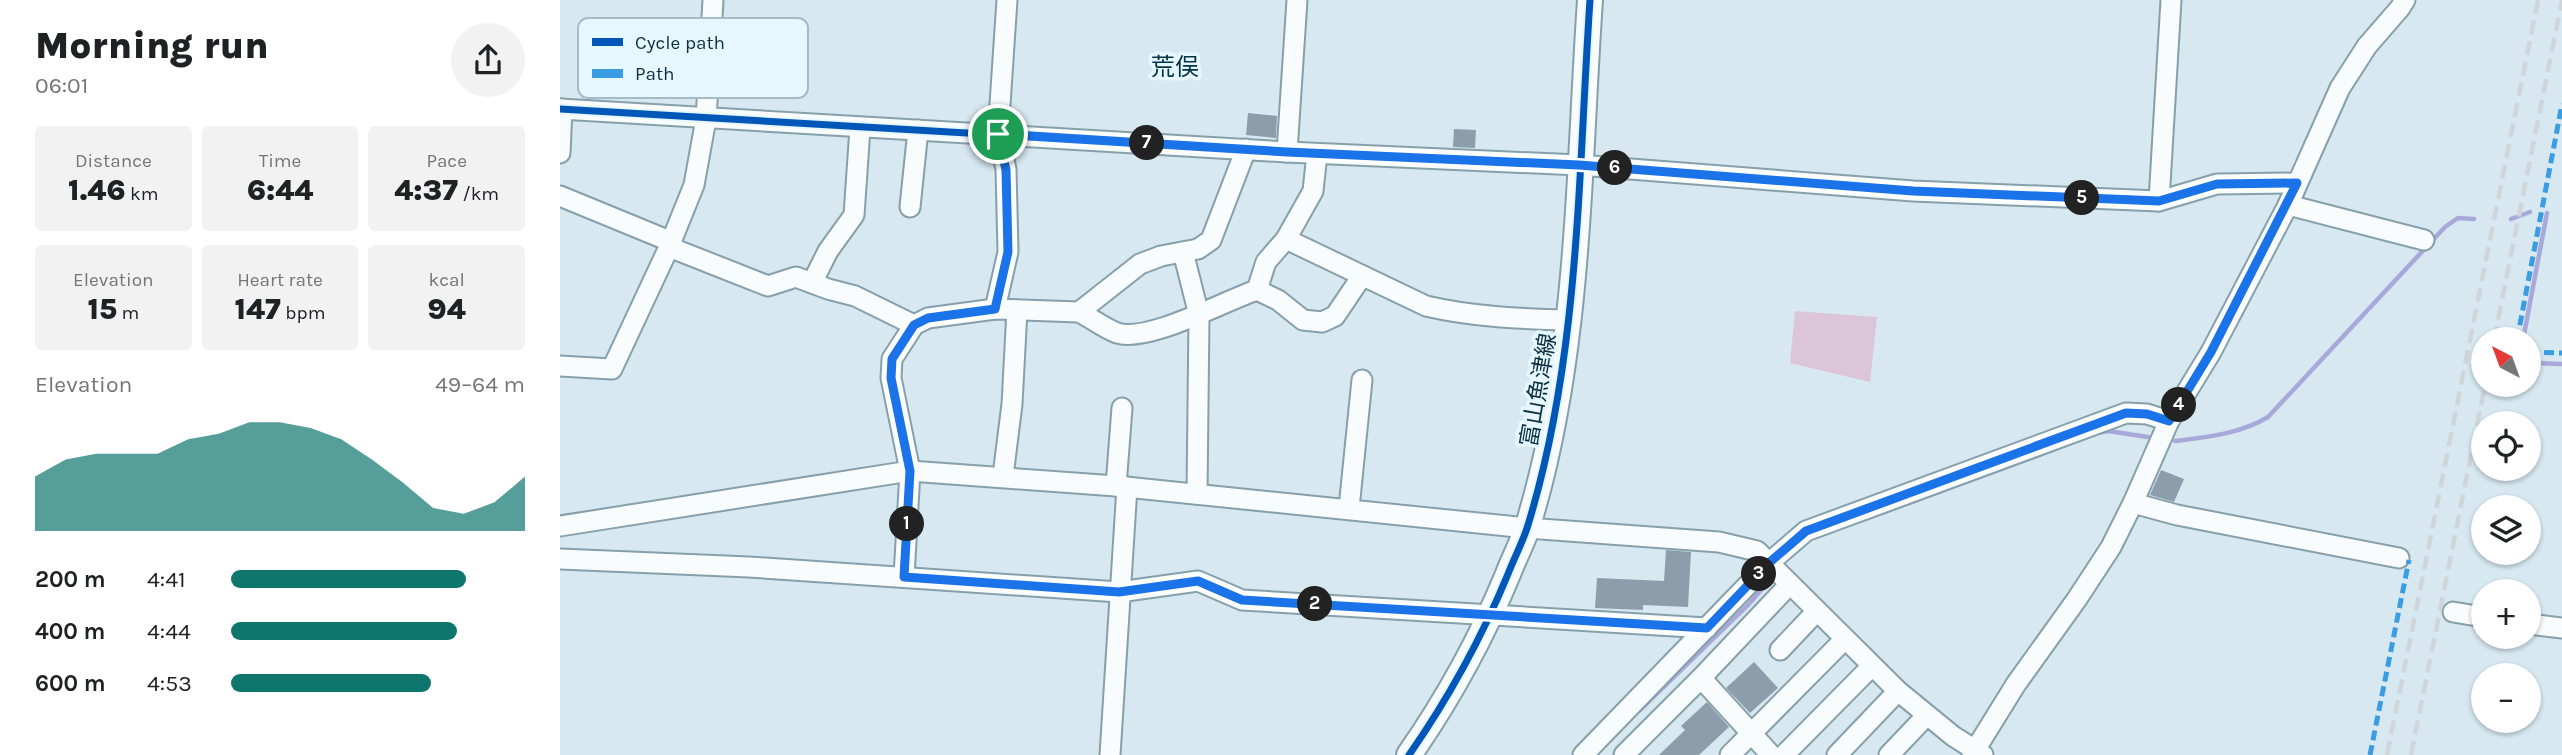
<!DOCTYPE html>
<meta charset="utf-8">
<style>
:root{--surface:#fff;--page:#f2f2f2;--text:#202124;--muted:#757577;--accent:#0f766e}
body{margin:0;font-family:Karla,"Noto Sans JP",sans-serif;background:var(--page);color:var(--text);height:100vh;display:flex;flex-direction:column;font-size:26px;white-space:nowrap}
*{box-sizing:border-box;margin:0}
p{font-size:23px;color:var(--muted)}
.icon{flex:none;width:38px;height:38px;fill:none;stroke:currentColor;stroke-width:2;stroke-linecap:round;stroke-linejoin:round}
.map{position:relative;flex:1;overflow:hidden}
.details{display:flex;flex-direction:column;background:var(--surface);width:560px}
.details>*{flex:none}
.needle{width:46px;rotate:319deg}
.controls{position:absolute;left:1911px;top:327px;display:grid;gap:14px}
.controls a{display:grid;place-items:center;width:70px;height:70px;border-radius:50%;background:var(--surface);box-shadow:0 2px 5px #0004;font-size:35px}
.pin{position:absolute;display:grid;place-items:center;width:60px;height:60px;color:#fff;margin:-30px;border:4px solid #fff;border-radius:50%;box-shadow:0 2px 7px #0007}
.km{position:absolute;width:35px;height:35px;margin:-18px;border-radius:50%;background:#222;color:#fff;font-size:19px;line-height:35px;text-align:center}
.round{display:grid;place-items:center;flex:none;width:74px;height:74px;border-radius:37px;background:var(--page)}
.overview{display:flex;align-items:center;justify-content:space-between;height:119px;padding:0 35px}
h1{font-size:38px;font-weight:800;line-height:52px}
.figures{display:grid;grid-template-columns:repeat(3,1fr);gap:10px;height:119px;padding:7px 35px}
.figures div{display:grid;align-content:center;border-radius:7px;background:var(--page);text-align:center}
.figures b{font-size:30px;font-weight:800}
.figures small{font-size:19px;font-weight:400}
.figures p{font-size:19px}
.chart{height:196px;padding:14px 35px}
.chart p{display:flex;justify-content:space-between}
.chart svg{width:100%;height:126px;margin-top:7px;fill:var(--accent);opacity:.7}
ul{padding:0 35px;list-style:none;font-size:23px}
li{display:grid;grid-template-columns:112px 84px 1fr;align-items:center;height:52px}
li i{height:18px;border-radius:9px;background:var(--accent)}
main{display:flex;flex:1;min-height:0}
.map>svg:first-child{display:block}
.green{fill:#dcc5d7}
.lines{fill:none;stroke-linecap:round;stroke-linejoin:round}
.stream{stroke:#a9a8da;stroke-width:4.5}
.building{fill:#8c9eac}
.minor-casing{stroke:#86a0ab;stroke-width:23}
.major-casing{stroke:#86a0ab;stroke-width:28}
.minor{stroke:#f9fcfd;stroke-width:19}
.major{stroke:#f9fcfd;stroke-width:24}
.rail{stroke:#cfd5d8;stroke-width:4.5;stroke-dasharray:14 7;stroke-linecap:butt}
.quiet{stroke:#3a9de3;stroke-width:5;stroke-dasharray:10 5;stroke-linecap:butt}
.cycleway-casing{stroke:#e7f7ff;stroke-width:11}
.cycleway{stroke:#0057b8;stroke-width:7}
.route-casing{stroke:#fff;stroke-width:14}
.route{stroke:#1a73e8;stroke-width:9}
.labels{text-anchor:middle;stroke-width:7;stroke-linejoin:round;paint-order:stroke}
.street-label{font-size:23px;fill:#0b3141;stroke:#e7f7ff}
.neighbourhood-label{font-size:24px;fill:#003345;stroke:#e7f7ff}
.key{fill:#e7f7ff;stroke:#a5bcc6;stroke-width:2}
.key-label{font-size:19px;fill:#0b3141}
</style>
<main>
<section class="details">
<div class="overview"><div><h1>Morning run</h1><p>06:01</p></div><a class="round"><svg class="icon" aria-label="share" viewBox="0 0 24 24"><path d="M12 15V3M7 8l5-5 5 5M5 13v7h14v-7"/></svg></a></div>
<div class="figures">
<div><p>Distance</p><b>1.46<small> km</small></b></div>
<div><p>Time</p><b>6:44</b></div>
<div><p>Pace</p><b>4:37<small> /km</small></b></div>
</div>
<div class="figures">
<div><p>Elevation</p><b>15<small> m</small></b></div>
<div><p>Heart rate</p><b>147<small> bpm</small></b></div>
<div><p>kcal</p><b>94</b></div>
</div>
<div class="chart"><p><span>Elevation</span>49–64 m</p>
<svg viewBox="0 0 160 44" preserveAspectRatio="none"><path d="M0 44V25L10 19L20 17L30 17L40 17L50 12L60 10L70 6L80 6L90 8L100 12L110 19L120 27L130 36L140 38L150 34L160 25V44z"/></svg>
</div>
<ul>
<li><b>200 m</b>4:41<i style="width:80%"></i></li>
<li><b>400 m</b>4:44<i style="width:77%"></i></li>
<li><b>600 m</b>4:53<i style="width:68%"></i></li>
</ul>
</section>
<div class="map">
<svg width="2002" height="755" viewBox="0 0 2002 755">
<rect width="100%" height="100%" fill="#d7e8f1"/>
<!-- green -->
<polygon class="green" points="1235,311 1317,317 1310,382 1230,363"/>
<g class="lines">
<!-- stream -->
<g class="stream">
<polyline points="1951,219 1970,212"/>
<polyline points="1963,340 1987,213"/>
<polyline points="1969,363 2002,364"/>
<polyline points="1536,433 1548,431 1588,437"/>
<path d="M1615 441C1647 437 1680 434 1708 417L1885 227 1898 218 1914 219"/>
<polyline points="1300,521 1498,448"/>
<polyline points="1080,710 1188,605 1208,582"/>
</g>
</g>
<!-- building -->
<g class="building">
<polygon points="688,113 717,116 716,138 686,135"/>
<polygon points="894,129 916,130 915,148 893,147"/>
<polygon points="1601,470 1624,479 1614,502 1590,495"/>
<polygon points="1106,550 1131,552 1128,607 1083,605 1083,610 1035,608 1037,578 1104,581"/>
<polygon points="1194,662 1218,688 1190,713 1166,688"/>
<polygon points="1147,702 1169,727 1139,755 1099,755 1125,730 1121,726"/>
</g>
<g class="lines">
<!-- minor casing -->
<g class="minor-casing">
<g id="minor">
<polyline points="0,109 727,152 1019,165 1353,191 1599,201 1657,184 1737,183"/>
<polyline points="727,152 737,0"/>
<polyline points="0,153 2,109"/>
<polyline points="0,196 112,242"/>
<polyline points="1599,201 1611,0"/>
<polyline points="1728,205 1864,240"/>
<polyline points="350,207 358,130"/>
<path d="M726 239 866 306C913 317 962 319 1010 320"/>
<polyline points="109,247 208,286 236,277 268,289 295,296 354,325"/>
<polyline points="623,252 639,315 637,494"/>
<polyline points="252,283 268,251 294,215 300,128"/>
<polyline points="697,290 718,300 743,320 762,322 775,316 802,276"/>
<polyline points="435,309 448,252 446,169 438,134 447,0"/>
<path d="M519 312C531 318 544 328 557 333 588 343 664 301 697 290L706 262 726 239 753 191 757 154"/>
<polyline points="0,366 52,369 109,247 134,185 146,119 153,0"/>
<polyline points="443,476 452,404 457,310"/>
<polyline points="556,486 562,408"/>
<polyline points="1573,503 1617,515 1839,558"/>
<polyline points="789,508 802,380"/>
<polyline points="0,526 350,471 556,486 967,528 1159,542 1197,551 1338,691 1393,736 1423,755"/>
<polyline points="0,559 189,567 559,592 638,581 682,600 1147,628"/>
<polyline points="344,577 350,471 331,378 332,359 354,325 368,318 435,309 519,312 580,264 601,256 638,249 651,240 686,149"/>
<polyline points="1893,612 1923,617"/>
<polyline points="1969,624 2002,628"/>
<polyline points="1220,650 1256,612"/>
<polyline points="1141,678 1211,755"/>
<polyline points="550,755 567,487"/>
<polyline points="1023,755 1210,562 1246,531 1566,413 1587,414 1609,421"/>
<polyline points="1064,755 1141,678 1229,585"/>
<polyline points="1170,755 1284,640"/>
<polyline points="1224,755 1312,666"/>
<polyline points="1277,755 1338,691"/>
<polyline points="1329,755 1367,715"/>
<polyline points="1412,755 1456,684 1517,599 1551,547 1573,503 1609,421 1651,352 1728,205 1780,88 1807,46 1840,8 1845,0"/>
</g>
</g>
<!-- major casing -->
<g class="major-casing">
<path id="major" d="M849 755C888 699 922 637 948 574 954 558 963 542 968 525 1020 355 1018 175 1030 0"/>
</g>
<!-- minor -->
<use href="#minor" class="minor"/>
<!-- major -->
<use href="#major" class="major"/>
<!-- rail -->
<g class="rail">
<polyline points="1934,340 2002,0"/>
<polyline points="1827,755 1978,0"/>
<polyline points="1851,755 1925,385"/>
</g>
<!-- quiet -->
<g class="quiet">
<polyline points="1957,340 2002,104"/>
<polyline points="1969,352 2002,353"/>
<polyline points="1810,755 1849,560"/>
</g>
<!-- cycleway casing -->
<g class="cycleway-casing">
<g id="cycleway">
<polyline points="0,109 727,152 1019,165 1353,191 1599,201 1657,184 1737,183"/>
<path d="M849 755C888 699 922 637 948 574 954 558 963 542 968 525 1020 355 1018 175 1030 0"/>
</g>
</g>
<!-- cycleway -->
<use href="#cycleway" class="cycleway"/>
</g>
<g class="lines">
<!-- route casing -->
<g class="route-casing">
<polygon id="route" points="438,134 727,152 1019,165 1353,191 1599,201 1657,184 1737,183 1651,352 1609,421 1587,414 1566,413 1246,531 1210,562 1147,628 682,600 638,581 559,592 344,577 350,471 331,378 332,359 354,325 368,318 435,309 448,252 446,170"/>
</g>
<!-- route -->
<use href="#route" class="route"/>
</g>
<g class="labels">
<!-- street labels -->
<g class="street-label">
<text transform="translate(978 390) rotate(-80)" y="8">富山魚津線</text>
</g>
<!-- neighbourhood labels -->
<g class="neighbourhood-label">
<text x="615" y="75">荒俣</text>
</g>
</g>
<!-- legend -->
<rect x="18" y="18" width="230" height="80" rx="10" class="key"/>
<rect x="32" y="38" width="31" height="8" fill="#0057b8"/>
<rect x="32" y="69" width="31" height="9" fill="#3a9de3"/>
<g class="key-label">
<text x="75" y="49">Cycle path</text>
<text x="75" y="80">Path</text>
</g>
</svg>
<div class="controls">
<a><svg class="needle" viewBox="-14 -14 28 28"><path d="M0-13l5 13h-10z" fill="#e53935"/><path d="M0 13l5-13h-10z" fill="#757577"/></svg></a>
<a><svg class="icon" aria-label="locate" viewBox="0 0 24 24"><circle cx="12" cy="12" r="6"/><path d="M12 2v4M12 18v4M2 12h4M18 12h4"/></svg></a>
<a><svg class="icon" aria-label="layers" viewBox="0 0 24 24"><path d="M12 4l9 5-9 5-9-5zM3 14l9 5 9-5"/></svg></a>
<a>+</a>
<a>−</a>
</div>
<div class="pin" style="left:438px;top:134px;background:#1e9e55"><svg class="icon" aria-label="arrive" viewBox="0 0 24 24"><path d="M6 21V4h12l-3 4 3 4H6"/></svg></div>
<b class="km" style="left:347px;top:524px">1</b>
<b class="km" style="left:755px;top:604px">2</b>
<b class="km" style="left:1199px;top:574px">3</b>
<b class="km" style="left:1619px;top:405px">4</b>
<b class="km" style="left:1522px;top:198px">5</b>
<b class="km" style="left:1055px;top:168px">6</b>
<b class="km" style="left:587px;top:143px">7</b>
</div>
</main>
